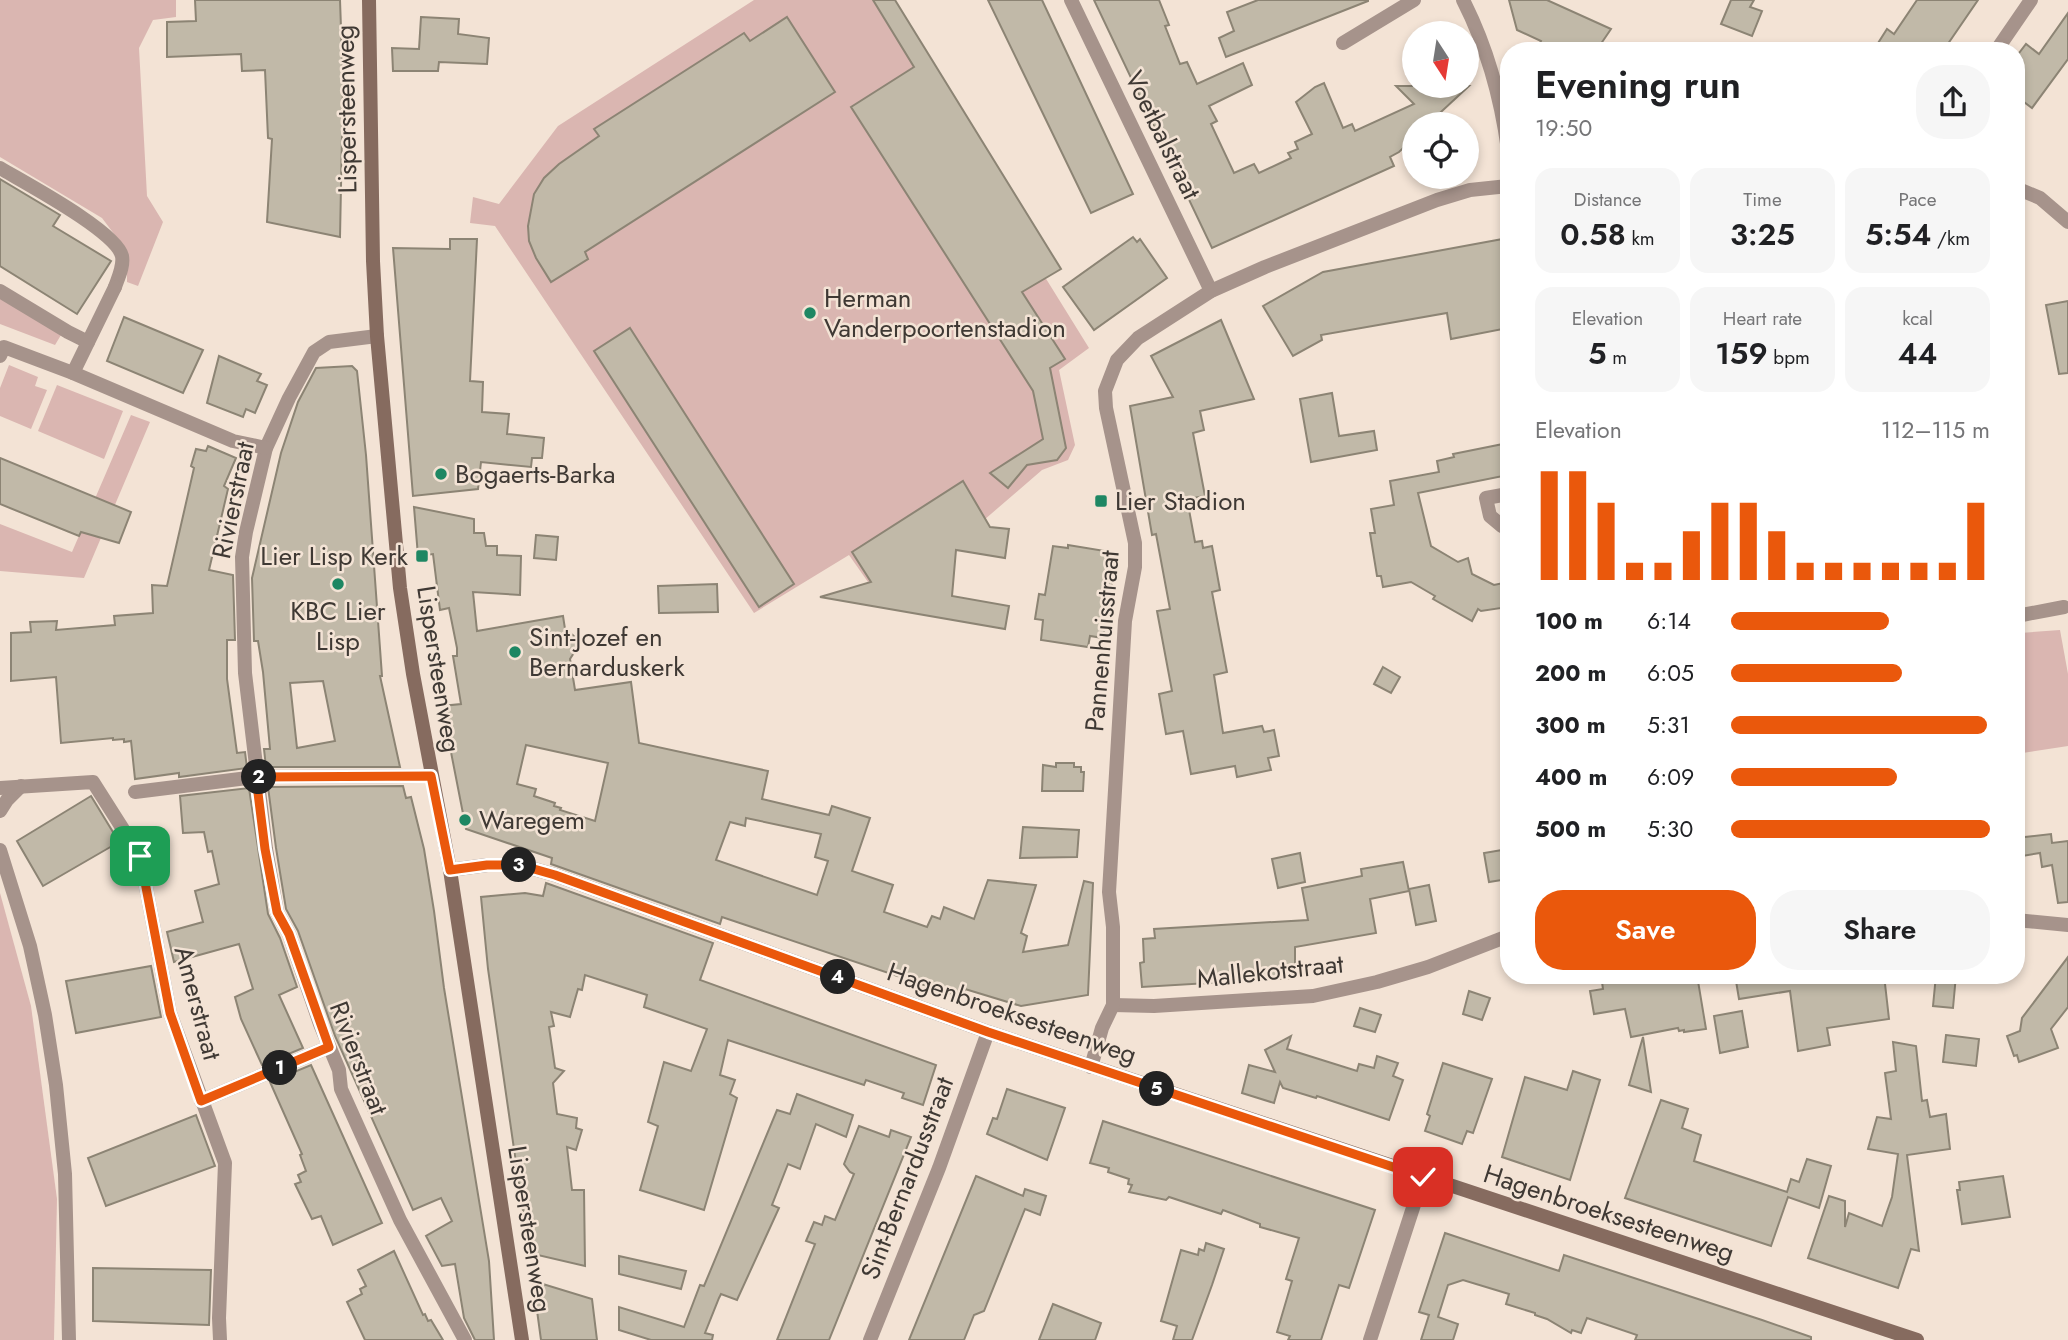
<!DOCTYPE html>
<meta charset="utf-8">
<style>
:root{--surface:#fff;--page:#f6f6f6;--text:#202124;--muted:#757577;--accent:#ea580c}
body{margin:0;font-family:Jost,sans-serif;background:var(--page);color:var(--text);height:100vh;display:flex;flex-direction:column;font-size:26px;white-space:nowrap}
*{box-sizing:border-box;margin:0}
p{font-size:23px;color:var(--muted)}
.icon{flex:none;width:38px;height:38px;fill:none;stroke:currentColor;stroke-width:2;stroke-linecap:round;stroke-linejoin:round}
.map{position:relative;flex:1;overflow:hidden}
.panel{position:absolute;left:1500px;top:42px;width:525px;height:942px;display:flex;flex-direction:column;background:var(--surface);border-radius:28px;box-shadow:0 4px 10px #0003}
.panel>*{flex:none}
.needle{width:46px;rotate:168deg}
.tools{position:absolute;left:1402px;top:21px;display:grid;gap:14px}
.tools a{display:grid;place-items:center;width:77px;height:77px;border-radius:50%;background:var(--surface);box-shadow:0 4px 10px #0003;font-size:35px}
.pin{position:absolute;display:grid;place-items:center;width:60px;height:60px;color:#fff;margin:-30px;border-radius:14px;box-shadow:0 4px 10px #0006}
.km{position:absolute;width:35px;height:35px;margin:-18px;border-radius:50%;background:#222;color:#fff;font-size:19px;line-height:35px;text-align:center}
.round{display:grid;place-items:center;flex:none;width:74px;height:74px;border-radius:28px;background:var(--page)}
.overview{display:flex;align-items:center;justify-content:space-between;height:119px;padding:0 35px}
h1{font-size:38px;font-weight:600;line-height:52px}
.metrics{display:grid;grid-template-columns:repeat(3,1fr);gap:10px;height:119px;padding:7px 35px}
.metrics div{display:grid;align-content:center;border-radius:18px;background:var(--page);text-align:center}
.metrics b{font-size:30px;font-weight:600}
.metrics small{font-size:19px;font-weight:400}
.metrics p{font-size:19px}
.chart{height:196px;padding:14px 35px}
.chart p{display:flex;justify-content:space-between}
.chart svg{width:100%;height:126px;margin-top:7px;stroke:var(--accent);stroke-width:6}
.primary-button{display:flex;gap:14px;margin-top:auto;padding:14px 35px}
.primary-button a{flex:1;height:80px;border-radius:28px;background:var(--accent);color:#fff;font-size:28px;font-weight:600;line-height:80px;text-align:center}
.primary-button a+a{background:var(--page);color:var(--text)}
ul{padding:0 35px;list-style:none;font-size:23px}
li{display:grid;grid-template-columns:112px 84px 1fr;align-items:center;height:52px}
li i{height:18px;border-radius:9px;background:var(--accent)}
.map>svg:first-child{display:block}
.green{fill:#dab6b1}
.building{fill:#c1b9a8;stroke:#8c8474;stroke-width:2;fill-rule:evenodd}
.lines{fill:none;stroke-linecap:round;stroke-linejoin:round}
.lane{stroke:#a6938b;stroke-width:14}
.street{stroke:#a6938b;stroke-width:14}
.secondary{stroke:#866b5f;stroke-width:14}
.route-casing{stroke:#fff;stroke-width:14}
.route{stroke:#ea580c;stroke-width:9}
.poi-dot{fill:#1e8763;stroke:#f3e3d5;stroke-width:2.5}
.labels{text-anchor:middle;stroke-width:5;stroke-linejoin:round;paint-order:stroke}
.street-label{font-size:26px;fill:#3f3934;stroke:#f3e3d5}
.poi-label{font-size:26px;fill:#3f3934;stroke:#f3e3d5;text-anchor:start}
</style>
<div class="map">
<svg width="2068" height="1340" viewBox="0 0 2068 1340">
<rect width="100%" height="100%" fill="#f3e3d5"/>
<!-- green -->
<g class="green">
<polygon points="0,0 176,0 176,17 153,20 139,48 147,196 163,222 138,286 127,282 127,251 102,218 0,157"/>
<polygon points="754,0 876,0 878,8 1089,348 1059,370 1075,445 1068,460 1042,470 955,545 907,568 868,582 849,555 754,613 495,226 470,223 473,197 499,204 558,126"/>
<polygon points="0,296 61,335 55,345 0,324"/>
<polygon points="9,365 38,377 35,386 47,390 31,429 0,416 0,388"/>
<polygon points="57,385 123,411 104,459 38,431"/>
<polygon points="131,415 150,422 84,578 0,571 0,524 72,552"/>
<polygon points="2060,630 2068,674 2068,746 2016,754 2016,638 2020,633"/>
<polygon points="0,893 31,1006 57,1199 54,1340 0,1340"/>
</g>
<!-- building -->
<g class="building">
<polygon points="195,0 340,0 343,85 340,237 267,222 272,139 268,138 265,70 242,71 241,54 167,57 167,22 196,21"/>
<polygon points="873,0 895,0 1061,269 1022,292 1065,359 1050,368 1066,448 1057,460 1027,465 1008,488 990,473 1043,439 1033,391 851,107 914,67"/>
<polygon points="988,0 1042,0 1133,194 1091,213"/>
<polygon points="1094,0 1159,0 1169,25 1165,26 1180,64 1187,62 1197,84 1243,63 1252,85 1209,106 1217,121 1211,124 1234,173 1254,164 1259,173 1291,158 1288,153 1298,149 1295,142 1312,134 1296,102 1315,87 1324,83 1343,128 1352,124 1355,131 1414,104 1396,86 1469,86 1428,124 1414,124 1414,138 1399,152 1390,157 1394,166 1212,248"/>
<polygon points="1258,0 1368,0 1368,1 1226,57 1219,38 1234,31 1227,12"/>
<polygon points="1509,0 1547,0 1611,29 1596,51 1536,51 1541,41 1517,30"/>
<polygon points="1731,0 1754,0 1750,7 1762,11 1752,36 1721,24"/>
<polygon points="1917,0 1978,0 1943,51 1873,51 1887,29 1894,34"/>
<polygon points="2068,13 2068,59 2032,108 2016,96 2016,57 2026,44 2039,54"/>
<polygon points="421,17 459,19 458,34 489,38 487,64 439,62 438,71 393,71 392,48 419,49"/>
<polygon points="787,17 835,92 585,252 588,259 551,282 536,258 529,241 528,226 534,194 544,178 559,164 599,136 594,129 744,33 750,41"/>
<polygon points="0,179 60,215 53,226 111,261 77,314 0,266"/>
<polygon points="1133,237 1137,242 1140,239 1167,278 1094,330 1063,287"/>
<polygon points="1508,238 1508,328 1451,339 1447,313 1321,335 1322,340 1293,356 1263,306 1323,272"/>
<polygon points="450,239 477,239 470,381 483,382 482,412 509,414 507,434 544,438 542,458 532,458 531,467 481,462 478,489 413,496 393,248 450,249"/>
<polygon points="2068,301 2068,373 2059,374 2046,305"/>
<polygon points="124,317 203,350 183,393 107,361"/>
<polygon points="1221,320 1254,399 1200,411 1204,430 1193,433 1205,496 1187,499 1195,542 1202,541 1203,548 1212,546 1220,590 1212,592 1227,672 1214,675 1223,733 1262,726 1264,732 1274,730 1279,756 1268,758 1271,770 1237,777 1235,766 1191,774 1183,731 1166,734 1159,694 1172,691 1157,611 1170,609 1156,534 1152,535 1130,406 1173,397 1151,356"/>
<polygon points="630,328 794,584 759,607 594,351"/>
<polygon points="219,356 261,374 257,381 267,385 255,413 246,409 243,417 207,403"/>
<path d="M352 366 357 371 366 455 382 676H380L400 767H266L264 749H270L263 672 258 641H254L252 578 281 453 298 402 316 368ZM323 681 335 741 297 748 290 683Z"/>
<polygon points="1332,393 1339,436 1374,431 1377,450 1311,462 1300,399"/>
<polygon points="1503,444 1508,475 1418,493 1431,546 1458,562 1468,558 1472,574 1494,585 1508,582 1508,607 1481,611 1478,609 1472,621 1433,599 1435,596 1411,582 1383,587 1381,576 1377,576 1370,533 1375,533 1371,509 1394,505 1390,481 1439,472 1437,461 1454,457 1453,454"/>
<polygon points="208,446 236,458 224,486 228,489 209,570 233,575 235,640 227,640 227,679 237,753 245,752 247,768 179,777 179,773 135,779 131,741 124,742 124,739 113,740 113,738 61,743 56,677 11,681 11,633 31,632 30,622 57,621 56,630 115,625 114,616 153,613 152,585 167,586 194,468 191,466 196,449 206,451"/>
<polygon points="0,458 131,512 119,543 81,532 79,536 0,504"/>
<polygon points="963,481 990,527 1009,529 1005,558 956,550 952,596 1009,606 1005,629 820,597 871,582 852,552"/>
<path d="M414 507 474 519V533H484L486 546H497V555L521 556 520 595 473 592 477 631 563 616 565 629 574 636 577 648 570 659 575 690 631 682 639 743 768 771 762 799 829 815 832 806 870 818 852 871 893 885 884 912 927 927 932 916 940 919 944 907 974 919 988 880 1036 885 1021 933 1027 936 1023 952 1068 945 1084 881 1093 883 1088 995 1021 1006 965 989 963 995 948 993 722 917 720 924 551 864 552 858 466 829 442 706 461 704 453 656H457V648L449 608 440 610 433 554 418 556ZM526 745 608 763 595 821 560 810 561 808 554 806 555 803 534 796 536 789 517 784ZM746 818 821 834 815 857 828 861 817 895 716 860 730 822 745 826Z"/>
<polygon points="536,535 558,537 556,560 534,558"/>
<polygon points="1068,545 1117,553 1103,638 1090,636 1088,647 1041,640 1043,620 1035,619 1039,594 1045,595 1053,546 1068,548"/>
<polygon points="717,584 718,612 659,613 658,586"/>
<polygon points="1383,667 1400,677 1391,693 1374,684"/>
<polygon points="1056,763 1074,763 1074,767 1081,767 1081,772 1084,772 1083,791 1042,791 1043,765 1056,767"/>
<polygon points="403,786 406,798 411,797 424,849 434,911 444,988 489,1261 494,1340 475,1340 464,1318 455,1264 442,1266 426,1236 452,1221 441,1198 413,1210 335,1036 298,931 286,909 276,848 268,787"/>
<polygon points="249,788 268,914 280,938 297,987 279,995 303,1048 262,1065 241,1019 235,997 253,989 239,944 174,962 167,932 203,922 195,891 219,884 212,851 208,852 204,832 183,833 180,796"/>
<polygon points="91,796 119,842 43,886 17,841"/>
<polygon points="1023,827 1079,830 1077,857 1020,858"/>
<polygon points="2051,834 2052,843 2068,841 2068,902 2058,903 2052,865 2042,867 2040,853 2016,857 2016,838"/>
<polygon points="1508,849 1508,879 1489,882 1484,853"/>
<polygon points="1300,853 1305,882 1278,888 1272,859"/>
<polygon points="1403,862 1409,891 1370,899 1376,933 1295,947 1295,978 1142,987 1140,963 1144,962 1143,939 1155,938 1154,929 1308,920 1302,888 1362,876 1361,869"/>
<polygon points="546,883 713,943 700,980 936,1065 923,1105 902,1098 904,1093 866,1080 864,1085 728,1040 720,1075 735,1080 730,1094 737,1098 704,1210 640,1190 658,1126 648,1122 664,1062 691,1071 707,1029 644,1007 647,995 585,975 582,990 578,989 570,1017 551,1012 554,1026 549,1027 555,1068 564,1071 553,1083 557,1114 577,1118 576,1128 582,1130 576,1150 567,1147 572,1190 584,1190 585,1266 529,1253 488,969 481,897 525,893 543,896"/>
<polygon points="1429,885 1436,921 1416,925 1409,889"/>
<polygon points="2068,957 2068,1007 2051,1029 2058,1048 2019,1062 2017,1055 2014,1056 2007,1036 2020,1031 2022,1018"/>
<polygon points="151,966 161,1017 76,1033 66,981"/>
<polygon points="1601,975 1697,975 1706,1029 1684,1032 1684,1030 1679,1031 1678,1028 1631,1037 1625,1009 1594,1014 1590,991 1603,989"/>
<polygon points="1735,975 1884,975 1889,1019 1827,1028 1830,1045 1798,1051 1790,991 1739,999"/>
<polygon points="1936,975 1956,975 1953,1008 1933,1006"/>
<polygon points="1469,991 1490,998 1482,1020 1463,1014"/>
<polygon points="1360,1008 1381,1015 1375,1032 1354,1026"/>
<polygon points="1742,1011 1748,1047 1720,1053 1714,1016"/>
<polygon points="1946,1035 1979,1039 1976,1066 1943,1062"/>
<polygon points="1291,1036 1287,1049 1357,1071 1359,1064 1374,1068 1377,1056 1398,1063 1393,1076 1403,1080 1389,1120 1317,1096 1316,1098 1283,1088 1280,1082 1274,1103 1242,1093 1249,1065 1275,1072 1265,1050"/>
<polygon points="1643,1037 1651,1092 1629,1085"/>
<polygon points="1893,1042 1916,1046 1922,1101 1927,1100 1930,1117 1946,1114 1950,1149 1907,1155 1919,1251 1911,1249 1898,1288 1808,1258 1829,1196 1845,1201 1845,1227 1849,1213 1882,1226 1892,1197 1898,1154 1868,1149 1877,1117 1891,1119 1885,1073 1896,1071"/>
<polygon points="1443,1063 1492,1079 1473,1133 1467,1131 1462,1144 1425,1131 1430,1116 1427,1114"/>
<polygon points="311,1065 382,1223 333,1245 321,1216 312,1219 295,1184 301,1182 298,1175 306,1171 300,1155 302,1154 270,1082"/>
<polygon points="1573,1071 1600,1080 1570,1180 1502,1157 1525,1077 1567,1090"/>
<polygon points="1007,1089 1065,1108 1047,1160 987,1134 993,1118 997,1119"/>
<polygon points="797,1094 853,1115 846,1137 816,1124 800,1169 788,1164 772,1205 779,1208 737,1300 721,1294 719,1298 705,1333 713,1335 712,1340 651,1340 619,1330 619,1307 684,1327 700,1285 704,1286 777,1110 790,1114"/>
<polygon points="1661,1100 1688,1109 1682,1128 1701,1135 1694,1161 1787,1192 1791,1179 1799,1182 1807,1159 1831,1166 1819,1208 1788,1197 1771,1246 1625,1198"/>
<polygon points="196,1115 215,1166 106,1206 88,1158"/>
<polygon points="1103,1121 1375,1210 1349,1288 1339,1285 1321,1340 1288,1340 1290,1336 1277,1332 1292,1281 1286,1279 1299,1238 1260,1227 1260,1224 1223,1210 1221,1214 1169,1197 1166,1200 1129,1192 1132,1185 1128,1184 1129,1179 1108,1172 1109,1168 1090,1163"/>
<polygon points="859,1126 889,1137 891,1130 911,1137 829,1340 777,1340 815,1244 806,1241 814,1222 822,1225 825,1216 835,1220 854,1174 850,1172 844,1164"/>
<polygon points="976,1176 1023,1196 1025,1189 1046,1196 1040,1215 1025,1209 984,1311 974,1315 964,1340 909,1340"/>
<polygon points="2003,1176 2010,1217 1962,1224 1957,1190 1960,1190 1959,1182"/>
<polygon points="1445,1233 1559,1271 1564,1255 1762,1320 1811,1337 1811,1340 1635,1340 1637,1335 1587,1318 1581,1333 1572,1330 1571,1333 1547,1319 1535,1315 1535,1313 1506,1304 1509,1294 1463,1280 1448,1285 1438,1317 1458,1324 1453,1340 1421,1340 1429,1315 1419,1312"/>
<polygon points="1206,1243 1224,1249 1212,1285 1192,1340 1173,1340 1177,1326 1161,1321 1181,1250 1198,1255 1199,1249 1204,1251"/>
<polygon points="394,1251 423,1315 425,1314 428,1321 431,1320 443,1340 365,1340 347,1302 362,1294 360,1289 366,1286 358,1270"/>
<polygon points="619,1256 686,1271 681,1289 619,1274"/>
<polygon points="93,1268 211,1270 209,1325 93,1321"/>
<polygon points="533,1281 592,1299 597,1340 541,1340"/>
<polygon points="1053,1304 1101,1323 1095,1340 1039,1340"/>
</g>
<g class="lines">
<!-- lane -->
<g class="lane">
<path d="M0 168C25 183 116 231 122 256 124 266 118 278 115 287"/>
<polyline points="0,291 68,332 88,342"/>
<polyline points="135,792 256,777"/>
<polyline points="0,811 7,800 21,786"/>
<polyline points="0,850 30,946 45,1015 56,1085 65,1174 69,1340"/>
</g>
<!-- street -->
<g class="street">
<polyline points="1071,0 1211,291"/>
<path d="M1463 0C1487 47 1501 98 1508 150"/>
<polyline points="1343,43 1414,0"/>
<polyline points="1996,51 2031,0"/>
<polyline points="2016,188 2040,198 2068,222"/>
<polyline points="377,336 329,342 314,352 289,398 266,448 246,532 242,557 245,673 266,849 277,912 289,934 320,1024 339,1070 341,1089 400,1220 465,1340"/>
<polyline points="0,356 4,347 73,373 233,441 266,448"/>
<polyline points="73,373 115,287"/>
<polyline points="1508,494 1486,498 1490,516 1502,526 1508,525"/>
<polyline points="2016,611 2022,615 2064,607"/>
<polyline points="256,777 431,776"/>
<polyline points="0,788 93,782 140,856 170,1013 225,1163 219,1318 220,1340"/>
<polyline points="2016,920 2068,925"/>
<polyline points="1113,1005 1154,1006 1313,996 1377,982 1428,967 1508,936"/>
<polyline points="1091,1067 1102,1028 1113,1005 1113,927 1109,892 1125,621 1135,567 1135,543 1106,408 1105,391 1117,360 1138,338 1211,291 1265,267 1437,200 1470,190 1508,186"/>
<polyline points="201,1101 329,1047"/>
<polyline points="870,1340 939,1168 988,1032"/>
<polyline points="1370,1340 1423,1177"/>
</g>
<!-- secondary -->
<g class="secondary">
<polyline points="369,0 373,261 377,336 400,588 413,674 450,870 522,1340"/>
<polyline points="450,870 487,865 520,865 555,875 988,1032 1917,1340"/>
</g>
</g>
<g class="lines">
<!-- route casing -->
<g class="route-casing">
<polyline id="route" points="140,856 170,1013 201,1101 329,1047 289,934 277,912 265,849 256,777 431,776 450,870 487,865 520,865 555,875 988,1032 1423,1177"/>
</g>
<!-- route -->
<use href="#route" class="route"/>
</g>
<!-- markers -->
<g class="poi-dot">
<circle cx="810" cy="313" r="7"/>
<circle cx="441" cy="474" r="7"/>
<rect x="1094" y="494" width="14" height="14" rx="3.5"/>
<rect x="415" y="549" width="14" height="14" rx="3.5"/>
<circle cx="338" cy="584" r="7"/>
<circle cx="515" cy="652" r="7"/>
<circle cx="465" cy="820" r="7"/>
</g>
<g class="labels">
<!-- street labels -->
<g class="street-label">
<text transform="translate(346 109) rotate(-91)" y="9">Lispersteenweg</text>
<text transform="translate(1163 135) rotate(64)" y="9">Voetbalstraat</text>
<text transform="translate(233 500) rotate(-78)" y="9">Rivierstraat</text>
<text transform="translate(1102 641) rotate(-85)" y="9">Pannenhuisstraat</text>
<text transform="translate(439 669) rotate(81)" y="9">Lispersteenweg</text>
<text transform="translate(1270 971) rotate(-6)" y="9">Mallekotstraat</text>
<text transform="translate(198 1003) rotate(75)" y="9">Amerstraat</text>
<text transform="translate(1012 1013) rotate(19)" y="9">Hagenbroeksesteenweg</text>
<text transform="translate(359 1058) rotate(69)" y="9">Rivierstraat</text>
<text transform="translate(907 1178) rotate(-69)" y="9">Sint-Bernardusstraat</text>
<text transform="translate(1609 1213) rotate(18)" y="9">Hagenbroeksesteenweg</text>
<text transform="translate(530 1229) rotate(81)" y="9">Lispersteenweg</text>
</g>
<!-- poi labels -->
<g class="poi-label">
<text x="824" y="307">Herman<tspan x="824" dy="30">Vanderpoortenstadion</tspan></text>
<text x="455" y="483">Bogaerts-Barka</text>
<text x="1115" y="510">Lier Stadion</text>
<text x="408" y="565" text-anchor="end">Lier Lisp Kerk</text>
<text x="338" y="620" text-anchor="middle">KBC Lier<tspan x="338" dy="30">Lisp</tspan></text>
<text x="529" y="646">Sint-Jozef en<tspan x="529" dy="30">Bernarduskerk</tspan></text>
<text x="479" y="829">Waregem</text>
</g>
</g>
</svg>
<div class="tools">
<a><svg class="needle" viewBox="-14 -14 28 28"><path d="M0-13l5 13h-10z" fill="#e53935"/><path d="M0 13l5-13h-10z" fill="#757577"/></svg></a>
<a><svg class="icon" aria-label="locate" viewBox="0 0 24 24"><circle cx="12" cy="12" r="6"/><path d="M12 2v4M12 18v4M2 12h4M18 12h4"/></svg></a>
</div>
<div class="pin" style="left:140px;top:856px;background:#1e9e55"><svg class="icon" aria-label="arrive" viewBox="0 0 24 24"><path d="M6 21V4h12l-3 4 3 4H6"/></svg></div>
<div class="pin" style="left:1423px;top:1177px;background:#d93025"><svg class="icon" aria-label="check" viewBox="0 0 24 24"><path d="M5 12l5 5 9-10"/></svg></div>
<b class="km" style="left:280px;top:1068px">1</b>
<b class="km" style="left:259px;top:777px">2</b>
<b class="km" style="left:519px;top:865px">3</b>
<b class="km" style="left:838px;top:977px">4</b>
<b class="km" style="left:1157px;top:1089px">5</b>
<section class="panel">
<div class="overview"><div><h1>Evening run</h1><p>19:50</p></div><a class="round"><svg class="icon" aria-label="share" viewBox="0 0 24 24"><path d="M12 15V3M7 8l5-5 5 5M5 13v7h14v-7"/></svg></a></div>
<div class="metrics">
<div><p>Distance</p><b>0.58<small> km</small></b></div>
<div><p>Time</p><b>3:25</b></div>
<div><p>Pace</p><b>5:54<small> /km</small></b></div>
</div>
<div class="metrics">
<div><p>Elevation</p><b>5<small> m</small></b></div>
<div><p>Heart rate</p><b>159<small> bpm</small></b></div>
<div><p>kcal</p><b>44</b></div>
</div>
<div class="chart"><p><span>Elevation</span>112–115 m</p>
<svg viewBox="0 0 160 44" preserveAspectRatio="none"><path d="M5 44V6M15 44V6M25 44V17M35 44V38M45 44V38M55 44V27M65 44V17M75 44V17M85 44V27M95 44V38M105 44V38M115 44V38M125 44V38M135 44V38M145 44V38M155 44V17"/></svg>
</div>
<ul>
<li><b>100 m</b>6:14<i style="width:61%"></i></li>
<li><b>200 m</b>6:05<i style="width:66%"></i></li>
<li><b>300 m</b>5:31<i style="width:99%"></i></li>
<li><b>400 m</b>6:09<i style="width:64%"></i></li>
<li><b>500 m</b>5:30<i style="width:100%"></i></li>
</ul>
<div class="primary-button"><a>Save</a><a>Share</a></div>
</section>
</div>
